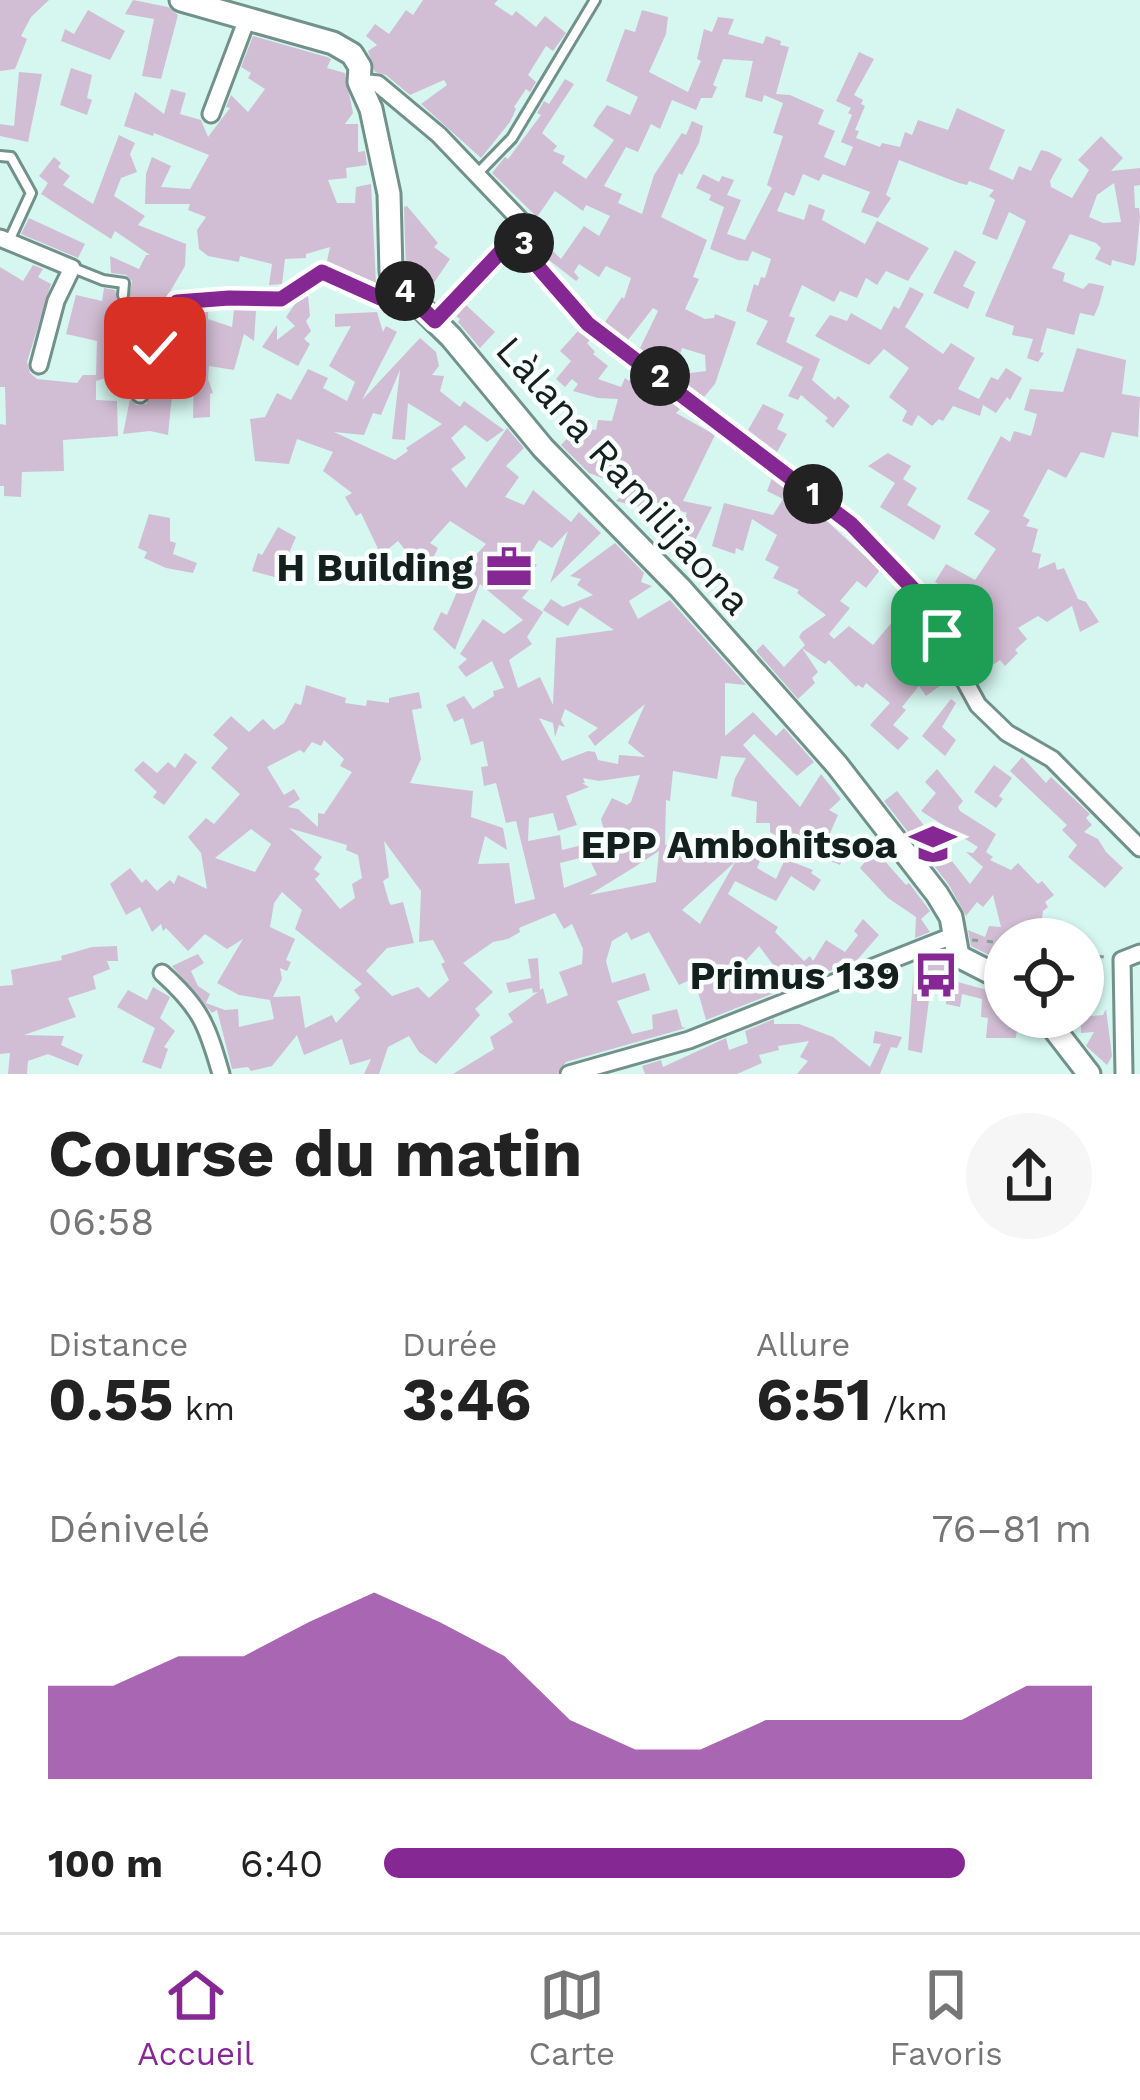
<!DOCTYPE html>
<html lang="fr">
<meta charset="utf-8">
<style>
:root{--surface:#fff;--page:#f6f6f6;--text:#222;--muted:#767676;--line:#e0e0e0;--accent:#862893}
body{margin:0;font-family:"Work Sans",sans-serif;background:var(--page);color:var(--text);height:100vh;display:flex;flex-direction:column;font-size:45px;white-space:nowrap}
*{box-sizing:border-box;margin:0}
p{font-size:39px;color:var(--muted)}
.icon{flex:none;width:66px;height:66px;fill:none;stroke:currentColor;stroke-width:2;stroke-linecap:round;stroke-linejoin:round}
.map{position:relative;height:1074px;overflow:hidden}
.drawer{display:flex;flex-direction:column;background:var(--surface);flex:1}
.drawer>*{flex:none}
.buttons{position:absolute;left:984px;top:918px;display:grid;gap:24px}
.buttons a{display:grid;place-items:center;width:120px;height:120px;border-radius:50%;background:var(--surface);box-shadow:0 3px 9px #0004;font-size:60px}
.pin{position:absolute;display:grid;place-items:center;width:102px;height:102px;color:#fff;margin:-51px;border-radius:24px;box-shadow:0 6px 18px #0006}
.km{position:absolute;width:60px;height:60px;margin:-30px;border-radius:50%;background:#222;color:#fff;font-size:33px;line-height:60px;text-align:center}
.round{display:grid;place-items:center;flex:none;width:126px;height:126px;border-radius:63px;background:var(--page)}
.head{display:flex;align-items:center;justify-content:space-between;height:204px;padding:0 48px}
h1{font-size:66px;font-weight:700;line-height:90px}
.stats{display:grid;grid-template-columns:repeat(3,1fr);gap:18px;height:204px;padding:12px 48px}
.stats div{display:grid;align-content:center}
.stats b{font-size:60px;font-weight:700}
.stats small{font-size:33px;font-weight:400}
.stats p{font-size:33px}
.chart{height:336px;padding:24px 48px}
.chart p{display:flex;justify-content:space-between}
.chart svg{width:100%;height:216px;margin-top:12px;fill:var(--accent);opacity:.7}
ul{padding:0 48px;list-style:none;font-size:39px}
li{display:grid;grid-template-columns:192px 144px 1fr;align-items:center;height:90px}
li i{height:30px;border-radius:15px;background:var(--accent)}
.dock{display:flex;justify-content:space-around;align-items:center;height:168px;border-top:3px solid var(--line);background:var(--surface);font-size:33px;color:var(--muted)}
.dock a{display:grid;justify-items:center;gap:6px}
.dock .active{color:var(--accent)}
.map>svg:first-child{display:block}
.building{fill:#d2bed4;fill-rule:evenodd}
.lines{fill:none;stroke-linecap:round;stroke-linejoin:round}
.lane-casing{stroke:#719189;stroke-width:14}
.street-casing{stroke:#719189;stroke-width:21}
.secondary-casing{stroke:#719189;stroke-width:27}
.path{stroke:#87a09a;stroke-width:3;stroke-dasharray:6 9;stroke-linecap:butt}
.lane{stroke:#fff;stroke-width:8}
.street{stroke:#fff;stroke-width:15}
.secondary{stroke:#fff;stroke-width:21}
.route-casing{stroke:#fff;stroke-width:24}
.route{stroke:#862893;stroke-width:15}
.labels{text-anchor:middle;stroke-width:9;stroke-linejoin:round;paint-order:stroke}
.street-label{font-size:39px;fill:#13201d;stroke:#f7fefc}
.poi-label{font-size:39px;font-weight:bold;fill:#13201d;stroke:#f7fefc;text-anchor:end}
</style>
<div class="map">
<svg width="1140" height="1074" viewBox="0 0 1140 1074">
<rect width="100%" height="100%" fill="#d5f7ef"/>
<!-- building -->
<g class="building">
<polygon points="0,0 49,0 31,17 21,36 27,39 15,69 0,71"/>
<polygon points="133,0 168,7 178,15 161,79 142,76 154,19 125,14"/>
<polygon points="423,0 498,0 494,4 512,16 516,11 536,27 545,16 566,33 553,51 546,46 528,75 536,82 530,92 526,89 514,107 516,109 510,122 481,158 421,104 447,85 444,80 410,95 386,75 375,72 368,51 377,45 366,36 375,24 389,34 406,10 413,15"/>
<polygon points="88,10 125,31 110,60 61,41 65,29 74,34"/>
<path d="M642 10 668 17 666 34 649 72 688 92 701 61 697 59 704 29 712 32 718 17 734 19 728 34 763 44 766 36 781 41 780 45 789 47 776 94 790 95 824 110 818 124 835 131 824 157 845 166 853 147 841 142 852 115 848 113 851 108 836 101 859 52 874 59 854 95 863 100 861 104 865 106 855 130 859 131 856 138 880 147 882 143 900 147 905 132 912 135 918 120 948 130 957 108 1005 130 989 169 1013 180 1019 166 1031 171 1041 150 1049 152 1062 159 1050 181 1051 187 1072 198 1089 170 1078 160 1101 136 1123 158 1111 171 1140 168V185L1134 186 1135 208H1139L1140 216 1136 260 1134 266 1112 260 1111 266 1095 259 1101 248 1096 243 1070 234 1052 268 1065 273 1063 281 1083 289 1089 283 1104 286 1099 305 1094 316 1080 313 1074 335 1047 328 1040 352 1044 353 1038 362 1027 358 1033 339 1012 335 1014 326 985 316 1026 221 1009 212 997 240 982 234 995 200 989 196 994 190 969 181 967 185 959 183 899 160 886 195 891 198 878 218 861 212 870 192 823 174 819 181 803 174 794 196 785 192 777 211 804 220 809 204 825 210 822 220 865 244 877 221 929 248 908 281 886 271 877 285 866 278 857 298 840 291 834 302 802 285 789 316 795 318 786 342 820 359 812 380 835 400 838 396 850 406 833 428 825 421 828 418 801 395 798 400 788 396 803 367 756 344 768 321 746 311 754 284 758 286 761 277 765 278 771 259 752 251 748 261 738 260 710 249 724 207 709 200 711 195 696 188 703 174 719 182 722 176 734 180 727 195 741 200 727 234 745 240 772 188 767 185 783 136 773 133 783 103 764 95 762 102 745 97 753 61 723 59 713 85 717 87 712 98H701L696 110 672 100 660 129 651 124 638 152 626 147 604 186 622 194 618 203 642 214 654 175 682 133 686 135 692 121 703 126 699 143 682 175 679 173 661 217 707 240 693 277 699 279 685 309 705 319 714 318 715 314 736 322 715 384 704 397 675 375 706 371 705 355 682 348 674 374 640 348 658 311 653 308 628 340 605 322 622 297 624 299 631 278 606 266 599 277 579 264 574 272 579 278 576 281 545 257 551 249 561 259 584 226 599 236 610 216 586 205 583 211 555 191 537 217 492 173 505 157 508 159 541 115 537 113 544 101 549 104 565 79 574 84 542 133 557 146 553 151 565 156 562 163 586 179 614 140 593 126 598 117 607 105 630 115 638 97 606 81 625 29 635 32ZM1114 183 1121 222 1103 223 1089 217 1097 195Z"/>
<polygon points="253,36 327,57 331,59 327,68 345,73 353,113 345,124 358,124 358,152 365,151 367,165 346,168 347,178 328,180 337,203 355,203 356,187 371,184 376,283 327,261 330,247 306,254 306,258 285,259 282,284 269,285 272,264 240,256 239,262 208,256 199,249 197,230 206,217 188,210 190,204 145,204 146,174 152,157 171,166 161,187 190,189 209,155 154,133 153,136 124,126 135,92 164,114 171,89 186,93 180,114 201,120 208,137 230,108 226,107 231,95 248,112 265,89 248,78 251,73 241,67"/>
<polygon points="71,68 92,75 87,98 92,100 87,115 60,105"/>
<polygon points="19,72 42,74 28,142 0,136 0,124 14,126"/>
<polygon points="119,135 135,143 130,154 137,172 121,178 114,196 145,216 138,225 186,244 185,266 164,302 108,327 156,321 138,366 137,360 115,361 115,375 96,381 96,400 117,401 118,436 63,440 64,471 22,472 21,497 4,496 4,486 0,486 0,424 6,425 5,387 0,387 0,267 23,281 33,265 43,269 38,277 51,284 27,362 30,373 37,379 77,383 83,375 96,375 97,341 66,334 76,295 102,301 104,288 115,290 119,302 128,302 132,281 126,275 111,273 110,256 139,269 146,255 150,255 115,231 111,239 41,194 48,183 39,176 54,157 61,163 58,167 70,176 63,185 93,204"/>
<polygon points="407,206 438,243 434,247 450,259 427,293 406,268 404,207"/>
<polygon points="29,218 85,244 78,258 21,234"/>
<polygon points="955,250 976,262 963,286 975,292 968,309 933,293"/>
<polygon points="910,287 924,294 905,327 943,354 951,343 975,358 958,389 979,399 991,377 998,380 1006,368 1022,378 1010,400 1007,397 996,413 983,405 980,416 953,406 943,421 939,419 932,426 918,415 912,426 902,421 907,411 889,397 909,368 884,349 869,365 815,336 830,315 847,321 851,313 881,330 894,306 899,309"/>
<polygon points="308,296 310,316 306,321 311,331 304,339 310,344 298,366 262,347 277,325 277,340 295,326 286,317 295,304"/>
<polygon points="466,305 495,332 480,348 458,322 460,319 456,316"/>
<polygon points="234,310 256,311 254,341 244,334 234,370 209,366 208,379 213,393 210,394 210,417 193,418 194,377 189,376 187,337 180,337 179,330 185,313 208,312 208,319 232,327"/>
<path d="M377 312 383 332 386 326 397 332 362 400 420 338 436 352 439 366 432 375 444 376 440 391 460 407 464 401 504 430 487 442 465 425 451 438 466 458 451 469 466 488 507 428 524 448 506 466 519 477 505 497 524 505 533 490 571 522 579 512 601 533 550 583 568 531 552 548 539 540 527 559 537 565 523 580 532 586 522 598 543 612 527 637 532 644 509 660 518 688 540 677 553 705 556 638 614 630 580 607 568 626 543 610 551 599 563 607 593 595 577 585 581 579 570 576 615 543 644 573 641 582 652 586 629 601 638 619 670 600 746 685 725 683V736L753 712 776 736 784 728 814 762 797 776 754 734 743 745 800 807 821 774 841 799 829 810 838 815 824 847 844 857 840 865 820 856 818 860 770 832V823H756L757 802 731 796 735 778 746 758 721 756 717 779 673 771 670 801 666 800 665 845 683 839 686 848 701 840 726 852 733 833 748 839 746 844 764 851 757 868 776 879 785 859 813 870 811 873 821 880 814 891 791 876 776 901 735 881 728 894 778 927 775 932 804 961 810 956 813 961 826 940 845 952 858 935 854 931 863 919 879 935 857 960 790 987 759 946 739 968 755 985 771 974 777 992 706 1020 694 978 679 985 649 932 631 940 627 932 612 941 606 961 612 983 645 973 650 990 617 1001 632 1034 653 1029 652 1015 677 1009 682 1027 686 1028 566 1062 557 1074H453L494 1049 490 1037 513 1022 508 1014 538 992 533 993 532 988 509 993 506 983 531 978 528 959 538 958 540 990 543 988 547 1004 568 995 559 972 582 964 583 949 572 924 564 929 555 913 519 928 520 932 508 939 493 942 463 963 493 992 475 1009 480 1015 436 1064 419 1052 409 1036 388 1047 379 1074H364L371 1059 350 1065 342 1039 304 1055 297 1035 272 1066 251 1071 248 1067 232 1069 217 1010 212 1013 172 966 198 954 204 963 191 971 198 986 210 994 206 1003 225 1010 238 1009 239 1027 274 1019 270 1000 239 995 217 983 243 939 227 949 205 934 188 951 166 928 163 931 161 924 152 932 140 907 126 915 110 884 130 868 142 883 146 879 157 891 170 880 174 884 178 875 207 889 201 853 188 837 206 818 214 824 240 794 211 768 228 748 213 735 231 716 249 732 263 719 274 730 284 723 295 703 301 705 306 685 346 698 345 703 366 706 367 700 389 703V698L419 692 422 708 412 710 421 759 410 783 473 791 471 817 503 828 507 850 485 836 478 864 509 863 515 904 535 899 516 821 506 823 496 783 484 786 481 767 488 766 483 741 471 745 463 718 454 722 446 705 464 696 473 709 494 696 493 691 504 688 492 661 466 677 458 667 467 659 460 654 483 619 504 634 523 620 480 584 455 650 433 629 441 612 447 615 460 585 446 576 457 559 460 561 462 556 472 559 486 544 450 521 430 543 438 548 432 560 406 551 398 541 381 555 361 513 356 516 345 497 352 493 323 471 333 452 297 439 289 464 255 461 250 419 265 417 277 393 291 400 308 369 328 378 323 388 347 401 355 382 329 366 351 326 335 327V314ZM400 370 392 439 405 440 408 403 442 424 406 448 408 451 395 460 334 432 364 435 373 413 381 415ZM645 704 628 743 645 757 619 755 618 764 598 760 595 752 588 751 562 761 539 718 553 723 555 737 559 725 565 727 561 720 565 709 598 728 588 736 595 746ZM324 740 344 759 340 766 352 772 324 814 318 813V827L298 809 288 807 300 799 294 789 284 795 267 767 300 750 304 753 312 742 321 746ZM640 775 631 802 627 805 612 798 601 819 606 839 562 850 560 835 528 841 529 818 553 813 558 831 577 825 566 796 589 787 582 783H585L583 778 599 781ZM289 828 347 845 346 850 358 855 362 878 352 884 355 898 340 909 315 879 320 874 314 869 322 857ZM251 829 271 844 255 872 215 858ZM384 841 421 891 419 942 433 940 445 962 441 964 449 980 429 998 418 987 392 996 366 971 387 948 414 943 403 902 391 905 389 902 383 881 389 877ZM659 851 656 882 589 895 633 868ZM588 856 597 875 564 888 560 863ZM735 862 700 924 682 910ZM282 892 302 910 295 929 362 984 354 990 360 998 336 1023 332 1015 305 1028 300 996 273 997 282 979 280 968 287 971 291 962 286 960 295 939 270 927 274 903Z"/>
<polygon points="578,331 590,340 587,343 595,352 593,354 608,366 598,379 621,387 625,378 629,381 634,374 680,409 676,413 715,435 683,501 712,507 685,560 677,556 687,535 680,532 687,513 667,506 665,512 659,512 616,501 629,488 589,473 561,445 577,428 596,430 598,420 612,421 618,399 598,398 573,391 578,384 572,379 565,387 556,379 571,361 560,351"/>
<polygon points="1077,348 1126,360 1122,394 1140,397 1138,437 1112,432 1104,458 1081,452 1066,478 1048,469 1023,516 1030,520 1026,526 1038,529 1032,552 1041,554 1038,569 1055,562 1057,570 1064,568 1078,599 1086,602 1099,622 1080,632 1072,606 1047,622 1038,616 1018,628 1027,639 1015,650 1018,653 1005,666 1000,660 985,670 988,675 979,681 960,647 978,636 957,610 964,600 935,582 946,564 975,580 996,549 974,534 990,511 967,499 1001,436 1010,442 1014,431 1031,436 1037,414 1024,410 1030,389 1063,392"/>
<polygon points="157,384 173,385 168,435 150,431 123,434 130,399 137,405 146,404"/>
<polygon points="763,404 784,414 777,429 787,434 777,452 748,430"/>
<polygon points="888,453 911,466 903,479 917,488 907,505 941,526 934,540 880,507 895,483 868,466"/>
<polygon points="772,478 817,512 880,570 866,588 857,581 840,601 850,608 829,634 834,639 849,626 873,645 893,621 907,628 913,618 925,633 920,638 934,650 929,655 948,680 926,696 919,686 902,707 906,710 893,725 909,738 898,750 870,725 890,703 866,683 863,688 858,685 856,687 829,660 825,664 802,648 805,645 799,637 802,632 826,615 797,593 799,590 773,578 779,567 765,560 777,535 752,519 743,551 736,548 735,554 712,546 724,503 773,515 783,499 767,491"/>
<polygon points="149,514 170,518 170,541 176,543 173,554 197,563 193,573 166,568 144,558 147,552 138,548"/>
<polygon points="278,527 296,537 278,578 252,571 258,553 262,555"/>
<polygon points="763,644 784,667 802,648 818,672 812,678 815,683 798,699 756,651"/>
<polygon points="951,699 956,703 942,727 956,740 945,756 922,736"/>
<polygon points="185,753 197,762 164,805 153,797 157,792 134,770 143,761 157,773 168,762 175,768"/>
<polygon points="1022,757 1046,783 1051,777 1090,814 1086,818 1092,825 1084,832 1098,839 1106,852 1123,868 1105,888 1068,857 1077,845 1062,830 1067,825 1010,771"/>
<polygon points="994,765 1012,778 999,796 1003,799 996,808 974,792"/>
<polygon points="937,769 963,801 958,807 960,811 996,834 986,852 993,857 990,860 1011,870 1018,863 1038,884 1042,881 1054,895 1045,902 1048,907 1043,911 1041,926 1030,924 1029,935 1005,938 1005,963 971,946 968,930 985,937 989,926 1001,927 993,895 983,907 977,902 966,916 949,885 884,801 897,791 970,884 983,867 966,852 973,853 978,847 921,811 936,793 925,782"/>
<polygon points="879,844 887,854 882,858 906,885 909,883 930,911 921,919 930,932 915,938 916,917 888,898 860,868"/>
<polygon points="117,946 118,961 107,961 110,969 93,976 96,989 68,998 76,1017 24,1035 64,1036 61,1045 83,1055 78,1066 48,1054 28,1061 27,1074 8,1074 10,1053 0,1054 0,986 13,985 11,970 62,960 61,956 92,947"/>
<polygon points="933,957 946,965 945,971 933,970 922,1053 908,1050 914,964"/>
<polygon points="947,979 1005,995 1005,1017 1018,1017 1016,1038 986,1038 988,1018 981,1017 982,999 962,994 960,1007 946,1004"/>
<polygon points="153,987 170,997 160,1018 175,1031 164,1047 168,1049 161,1069 142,1062 155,1028 117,1007 128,990 147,1000"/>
<polygon points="1106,1009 1112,1056 1107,1065 1086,1046 1094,1032 1081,1033 1081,1017 1103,1015"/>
<polygon points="774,1019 774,1024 799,1024 833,1037 870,1067 881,1044 873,1043 875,1031 902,1037 897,1048 891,1047 880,1074 797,1074 808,1061 800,1057 809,1041 778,1046 779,1050 759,1055 762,1063 737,1074 645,1074 642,1066 661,1060 663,1067 726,1038 729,1050 748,1043 745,1031"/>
</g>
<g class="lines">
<!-- lane casing -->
<g class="lane-casing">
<g id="lane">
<polyline points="0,156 11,157 31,193 8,243"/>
<polyline points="475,176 512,138 595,0"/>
<polyline points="73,268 103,280 124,283 123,295"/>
</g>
</g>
<!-- street casing -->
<g class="street-casing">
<g id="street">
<polyline points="359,82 378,84 439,135 525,225 526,253 588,324 825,503 878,550 916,592 978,705 1007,733 1052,759 1140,848"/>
<polyline points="211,114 247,19"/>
<polyline points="0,238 72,268 56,301 39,365"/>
<polyline points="435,321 525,225"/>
<polyline points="140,394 177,302 229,298 281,299 322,272 380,298 400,287"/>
<path d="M162 973C201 1008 207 1025 221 1074"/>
<polyline points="569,1074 689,1040 952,936"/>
<polyline points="1124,1074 1122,960 1140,953"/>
</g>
</g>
<!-- secondary casing -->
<g class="secondary-casing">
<g id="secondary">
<polyline points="181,0 333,43 352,54 360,67 359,82 371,109 389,194 391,272 400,287 451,337 543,448 680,588 837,765 937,894 951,917 958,956 1005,980"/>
<polyline points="1045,1017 1089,1074"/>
</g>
</g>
<!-- path -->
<g class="path">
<polyline points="972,940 1005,943"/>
<polyline points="1083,954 1111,958"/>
</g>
<!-- lane -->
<use href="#lane" class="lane"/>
<!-- street -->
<use href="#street" class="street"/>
<!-- secondary -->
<use href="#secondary" class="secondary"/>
</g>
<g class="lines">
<!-- route casing -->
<g class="route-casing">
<polyline id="route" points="155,348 177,302 229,298 281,299 322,272 380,298 400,287 435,321 526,225 526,253 588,324 851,524 916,592 942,635"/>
</g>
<!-- route -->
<use href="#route" class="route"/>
</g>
<!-- icons -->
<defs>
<g id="office-bare" transform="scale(3.6)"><path d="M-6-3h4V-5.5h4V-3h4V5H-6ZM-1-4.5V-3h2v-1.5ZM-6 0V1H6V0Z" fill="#862893" stroke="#f7fefc" stroke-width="2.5" paint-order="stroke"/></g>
<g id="school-bare" transform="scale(3.6)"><path d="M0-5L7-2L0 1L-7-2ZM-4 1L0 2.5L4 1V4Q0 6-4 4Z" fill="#862893" stroke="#f7fefc" stroke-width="2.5" paint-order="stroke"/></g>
<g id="bus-bare" transform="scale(3.6)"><path d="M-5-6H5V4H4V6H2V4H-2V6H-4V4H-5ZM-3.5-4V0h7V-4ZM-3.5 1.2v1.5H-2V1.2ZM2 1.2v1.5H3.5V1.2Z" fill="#862893" stroke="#f7fefc" stroke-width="2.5" paint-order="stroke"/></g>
</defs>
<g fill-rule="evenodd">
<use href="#office-bare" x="509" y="567"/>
<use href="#school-bare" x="933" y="844"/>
<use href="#bus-bare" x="936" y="975"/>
</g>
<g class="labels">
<!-- street labels -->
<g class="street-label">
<text transform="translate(624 475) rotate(48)" y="14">Làlana Ramilijaona</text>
</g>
<!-- poi labels -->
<g class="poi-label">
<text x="473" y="581">H Building</text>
<text x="897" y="858">EPP Ambohitsoa</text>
<text x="900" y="989">Primus 139</text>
</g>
</g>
</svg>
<div class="buttons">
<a><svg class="icon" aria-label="locate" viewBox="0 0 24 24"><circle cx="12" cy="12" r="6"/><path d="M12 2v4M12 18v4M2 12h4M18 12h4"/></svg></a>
</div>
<div class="pin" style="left:942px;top:635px;background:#1e9e55"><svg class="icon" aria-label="arrive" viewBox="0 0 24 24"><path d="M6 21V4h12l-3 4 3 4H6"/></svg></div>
<div class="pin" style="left:155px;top:348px;background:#d93025"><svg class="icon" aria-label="check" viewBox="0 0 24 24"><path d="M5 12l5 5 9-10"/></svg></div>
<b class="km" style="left:813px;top:494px">1</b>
<b class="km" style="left:660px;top:376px">2</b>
<b class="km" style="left:524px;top:243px">3</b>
<b class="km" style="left:405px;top:291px">4</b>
</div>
<section class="drawer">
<div class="head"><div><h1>Course du matin</h1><p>06:58</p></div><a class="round"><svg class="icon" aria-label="share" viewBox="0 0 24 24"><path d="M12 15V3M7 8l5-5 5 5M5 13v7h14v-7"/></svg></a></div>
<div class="stats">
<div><p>Distance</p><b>0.55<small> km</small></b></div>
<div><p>Durée</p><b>3:46</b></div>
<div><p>Allure</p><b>6:51<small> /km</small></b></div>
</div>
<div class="chart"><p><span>Dénivelé</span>76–81 m</p>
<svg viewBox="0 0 160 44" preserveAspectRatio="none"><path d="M0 44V25L10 25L20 19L30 19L40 12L50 6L60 12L70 19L80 32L90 38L100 38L110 32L120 32L130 32L140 32L150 25L160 25V44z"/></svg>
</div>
<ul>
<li><b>100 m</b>6:40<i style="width:82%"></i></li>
</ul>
</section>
<nav class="dock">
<a class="active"><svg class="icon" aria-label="home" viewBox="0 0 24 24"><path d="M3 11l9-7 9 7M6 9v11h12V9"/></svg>Accueil</a>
<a><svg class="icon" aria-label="map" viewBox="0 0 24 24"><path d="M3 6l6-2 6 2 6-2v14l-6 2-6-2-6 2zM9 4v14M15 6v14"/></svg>Carte</a>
<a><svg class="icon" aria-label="saved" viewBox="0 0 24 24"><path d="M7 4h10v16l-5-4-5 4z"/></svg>Favoris</a>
</nav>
